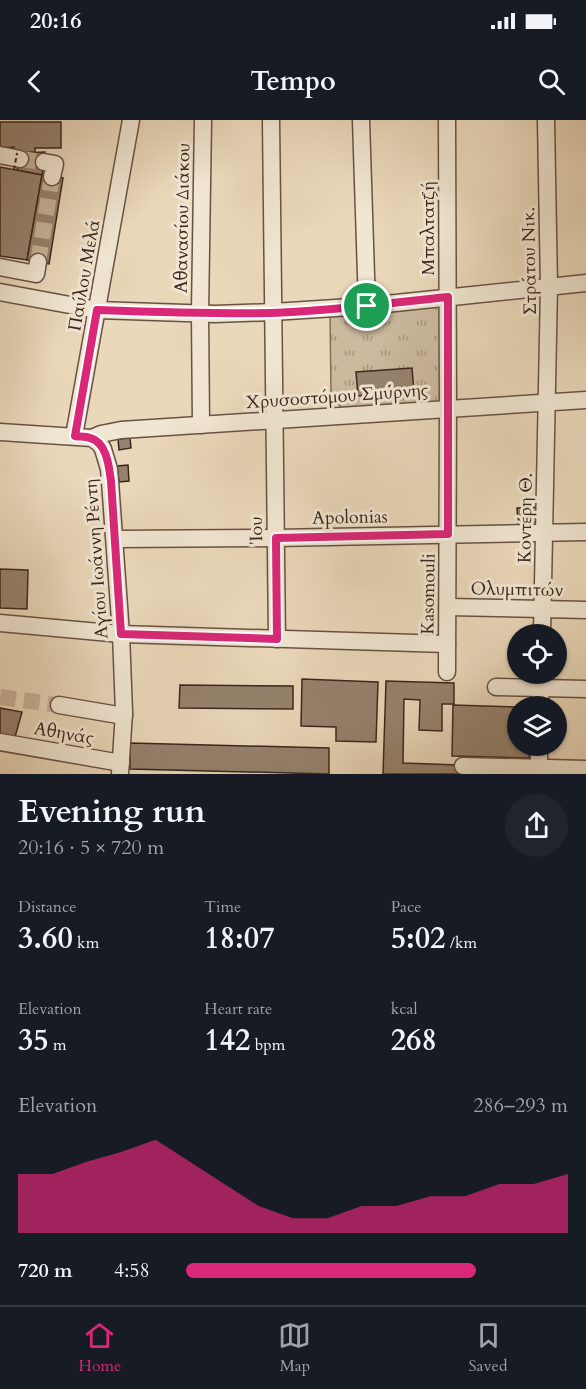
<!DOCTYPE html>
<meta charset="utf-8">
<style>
:root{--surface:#171b24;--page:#20242c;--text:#f1f3f6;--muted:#9ea1a6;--line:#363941;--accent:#db2777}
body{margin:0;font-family:Cardo,serif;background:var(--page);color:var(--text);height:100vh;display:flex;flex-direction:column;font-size:22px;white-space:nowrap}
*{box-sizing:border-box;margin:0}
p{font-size:20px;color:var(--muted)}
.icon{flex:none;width:33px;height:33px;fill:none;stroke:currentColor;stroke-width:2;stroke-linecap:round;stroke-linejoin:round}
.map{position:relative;height:654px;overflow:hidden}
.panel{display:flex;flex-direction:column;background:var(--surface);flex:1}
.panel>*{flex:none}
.controls{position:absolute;left:507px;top:504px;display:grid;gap:12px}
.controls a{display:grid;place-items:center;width:60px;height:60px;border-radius:50%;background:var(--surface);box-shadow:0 2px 4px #0004;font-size:30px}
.pin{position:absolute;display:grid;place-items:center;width:51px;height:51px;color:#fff;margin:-26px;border:3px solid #fff;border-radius:50%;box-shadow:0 2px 6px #0007}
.round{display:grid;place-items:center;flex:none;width:63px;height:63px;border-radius:32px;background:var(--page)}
.summary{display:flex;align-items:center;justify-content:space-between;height:102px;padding:0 18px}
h1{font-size:33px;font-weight:800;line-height:45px}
.metrics{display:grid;grid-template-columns:repeat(3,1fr);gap:9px;height:102px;padding:6px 18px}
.metrics div{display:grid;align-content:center}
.metrics b{font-size:30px;font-weight:800}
.metrics small{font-size:16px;font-weight:400}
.metrics p{font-size:16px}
.chart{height:168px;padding:12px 18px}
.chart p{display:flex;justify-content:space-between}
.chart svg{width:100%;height:108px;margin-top:6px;fill:var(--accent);opacity:.7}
ul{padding:0 18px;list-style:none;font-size:20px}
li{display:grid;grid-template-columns:96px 72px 1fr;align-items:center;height:45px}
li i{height:15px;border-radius:8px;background:var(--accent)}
.status{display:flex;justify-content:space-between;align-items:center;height:42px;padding:0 30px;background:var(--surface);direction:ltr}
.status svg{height:16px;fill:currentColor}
header{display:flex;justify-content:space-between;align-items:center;height:78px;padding:0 18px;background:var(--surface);font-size:27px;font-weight:800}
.tab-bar{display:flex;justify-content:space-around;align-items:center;height:84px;border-top:2px solid var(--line);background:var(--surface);font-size:16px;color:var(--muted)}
.tab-bar a{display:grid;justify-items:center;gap:3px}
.tab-bar .active{color:var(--accent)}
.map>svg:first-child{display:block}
.park{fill:url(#park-tufts);stroke:#84705e;stroke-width:1.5}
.building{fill:#96826e;stroke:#3c251c;stroke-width:1.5}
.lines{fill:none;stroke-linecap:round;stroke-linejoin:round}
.minor-tunnel{stroke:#c7b49a;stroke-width:16;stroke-dasharray:16 8;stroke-linecap:butt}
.minor-casing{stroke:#685244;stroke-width:19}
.minor{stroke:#f1e6d2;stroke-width:16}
.path-bridge{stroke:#3c251c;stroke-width:2;stroke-dasharray:4.5 3;stroke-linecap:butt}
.route-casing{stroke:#fff;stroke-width:12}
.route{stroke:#db2777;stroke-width:8}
.labels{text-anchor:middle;stroke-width:6;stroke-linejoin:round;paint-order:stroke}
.street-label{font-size:18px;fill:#3c251c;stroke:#f1e6d2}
</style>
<div class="status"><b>20:16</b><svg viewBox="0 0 49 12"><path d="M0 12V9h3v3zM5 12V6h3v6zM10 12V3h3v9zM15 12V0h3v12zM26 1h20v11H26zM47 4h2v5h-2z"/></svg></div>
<header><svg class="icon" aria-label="back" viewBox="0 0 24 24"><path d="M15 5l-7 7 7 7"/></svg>Tempo<svg class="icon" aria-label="search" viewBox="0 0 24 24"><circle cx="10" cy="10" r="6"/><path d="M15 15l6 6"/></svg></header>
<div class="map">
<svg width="586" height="654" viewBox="0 0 586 654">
<defs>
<pattern id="park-tufts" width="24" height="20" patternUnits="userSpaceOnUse" patternTransform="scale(1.5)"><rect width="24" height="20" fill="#ccba9f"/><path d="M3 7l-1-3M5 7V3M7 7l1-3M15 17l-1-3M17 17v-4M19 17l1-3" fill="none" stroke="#a79781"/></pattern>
</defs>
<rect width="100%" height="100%" fill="#ead8ba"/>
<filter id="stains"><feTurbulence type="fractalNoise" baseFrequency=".00333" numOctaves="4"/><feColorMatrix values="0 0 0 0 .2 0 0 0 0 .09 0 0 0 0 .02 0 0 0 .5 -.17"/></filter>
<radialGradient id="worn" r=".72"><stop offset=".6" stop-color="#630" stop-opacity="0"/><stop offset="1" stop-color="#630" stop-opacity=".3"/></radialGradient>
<!-- park -->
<polygon class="park" points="440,186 440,285 345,292 331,275 330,196"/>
<!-- building -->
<g class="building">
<polygon points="0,2 61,2 61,28 35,28 35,32 14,33 14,27 0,28"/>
<polygon points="45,32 42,55 17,50 21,33"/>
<polygon points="0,47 42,55 27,140 0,136"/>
<polygon points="42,55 63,58 49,144 27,140"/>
<polygon points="412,248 414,272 358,276 356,252"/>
<polygon points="130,318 131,328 119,330 118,319"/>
<polygon points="128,345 129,361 119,362 117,346"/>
<polygon points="536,387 537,402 518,403 517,388"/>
<polygon points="0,449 28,450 27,489 0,488"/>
<polygon points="302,559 378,562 376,622 336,621 336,607 301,606"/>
<polygon points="386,561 454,563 454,584 442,584 442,611 419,610 420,580 404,579 403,643 458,645 458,654 383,654"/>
<polygon points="180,565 293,566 293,589 179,588"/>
<polygon points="453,585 518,587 518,626 530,626 529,638 452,636"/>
<polygon points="0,588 22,592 15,617 0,615"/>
<polygon points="130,623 329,628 329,654 130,649"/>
</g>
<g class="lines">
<!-- minor-tunnel -->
<g class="minor-tunnel">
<polyline points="20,39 44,42"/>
<polyline points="38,142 52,57"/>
<polyline points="0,577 59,585"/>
</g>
<!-- minor casing -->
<g class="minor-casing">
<g id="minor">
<polyline points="271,0 277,519"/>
<polyline points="361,0 367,186"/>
<polyline points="447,0 448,288 447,552"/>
<polyline points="0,35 20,39"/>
<polyline points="44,42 55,44 52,57"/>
<polyline points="0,147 36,154 38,142"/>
<polyline points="0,172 97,190 215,194 273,192 367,186 586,163"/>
<polyline points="201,305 200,193 203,0"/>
<polyline points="0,312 92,318 100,324 103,329 109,349 110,361 121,514 124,592 120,654"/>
<polyline points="74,316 131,0"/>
<polyline points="92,318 101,314 121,310 586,280"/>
<polyline points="115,419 276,418 586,412"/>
<polyline points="448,487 586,490"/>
<polyline points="0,503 121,514 447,524"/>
<polyline points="542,514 549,167 546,0"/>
<polyline points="496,567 586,569"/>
<polyline points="59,585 124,596"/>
<polyline points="540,586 541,554"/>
<polyline points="0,622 121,643"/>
<polyline points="463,646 586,649"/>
<polyline points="539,648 539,626"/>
</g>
</g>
<!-- minor -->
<use href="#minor" class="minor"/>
<!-- path-bridge -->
<polyline class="path-bridge" points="14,50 17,33"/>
</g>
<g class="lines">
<!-- route casing -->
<g class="route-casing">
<path id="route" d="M448 177V414L276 418 277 519 121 514 111 361C109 347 107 322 90 318 85 316 79 317 75 316L97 190C155 192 213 194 271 193 330 191 389 183 448 177Z"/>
</g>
<!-- route -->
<use href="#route" class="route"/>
</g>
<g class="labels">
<!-- street labels -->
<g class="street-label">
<text transform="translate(182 98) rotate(-89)" y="6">Αθανασίου Διάκου</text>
<text transform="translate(428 108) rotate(-90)" y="6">Μπαλτατζή</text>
<text transform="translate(529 141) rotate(-91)" y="6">Στράτου Νικ.</text>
<text transform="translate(84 155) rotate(-80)" y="6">Παύλου Μελά</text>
<text transform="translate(337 276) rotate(-4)" y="6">Χρυσοστόμου Σμύρνης</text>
<text transform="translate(350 397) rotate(-1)" y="6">Apolonias</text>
<text transform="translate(525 398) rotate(-89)" y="6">Κοντέρη Θ.</text>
<text transform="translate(256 410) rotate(-91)" y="6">Ίου</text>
<text transform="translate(96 439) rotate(-94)" y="6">Αγίου Ιωάννη Ρέντη</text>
<text transform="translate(517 469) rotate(1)" y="6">Ολυμπιτών</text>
<text transform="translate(428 474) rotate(-89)" y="6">Kasomouli</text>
<text transform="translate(64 613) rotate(10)" y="6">Αθηνάς</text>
</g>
</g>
<rect width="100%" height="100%" filter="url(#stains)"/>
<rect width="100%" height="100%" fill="url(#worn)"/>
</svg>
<div class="controls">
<a><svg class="icon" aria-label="locate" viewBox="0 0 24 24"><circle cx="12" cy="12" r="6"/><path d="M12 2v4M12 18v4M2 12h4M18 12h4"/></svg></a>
<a><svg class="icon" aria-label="layers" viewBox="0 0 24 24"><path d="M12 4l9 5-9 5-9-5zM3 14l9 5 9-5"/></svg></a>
</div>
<div class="pin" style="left:367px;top:186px;background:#1e9e55"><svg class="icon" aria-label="arrive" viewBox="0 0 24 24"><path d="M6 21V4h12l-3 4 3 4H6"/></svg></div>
</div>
<section class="panel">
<div class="summary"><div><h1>Evening run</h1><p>20:16 · 5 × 720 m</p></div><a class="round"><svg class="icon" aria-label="share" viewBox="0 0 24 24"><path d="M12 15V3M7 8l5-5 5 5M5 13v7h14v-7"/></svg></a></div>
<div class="metrics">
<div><p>Distance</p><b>3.60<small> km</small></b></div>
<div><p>Time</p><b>18:07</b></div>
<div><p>Pace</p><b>5:02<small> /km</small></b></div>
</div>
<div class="metrics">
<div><p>Elevation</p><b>35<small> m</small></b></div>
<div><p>Heart rate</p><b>142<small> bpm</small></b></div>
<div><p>kcal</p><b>268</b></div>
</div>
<div class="chart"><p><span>Elevation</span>286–293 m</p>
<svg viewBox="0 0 160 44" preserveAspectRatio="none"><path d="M0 44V20L10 20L20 15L30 11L40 6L50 15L60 24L70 33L80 38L90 38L100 33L110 33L120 29L130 29L140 24L150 24L160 20V44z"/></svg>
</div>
<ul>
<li><b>720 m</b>4:58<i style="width:76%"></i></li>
</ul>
</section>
<nav class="tab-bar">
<a class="active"><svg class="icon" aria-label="home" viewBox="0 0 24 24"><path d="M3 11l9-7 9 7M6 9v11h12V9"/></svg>Home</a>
<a><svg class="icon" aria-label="map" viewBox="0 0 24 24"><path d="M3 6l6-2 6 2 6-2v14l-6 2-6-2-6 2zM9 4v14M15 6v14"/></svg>Map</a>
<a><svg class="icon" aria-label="saved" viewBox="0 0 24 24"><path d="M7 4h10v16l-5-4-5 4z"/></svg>Saved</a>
</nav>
